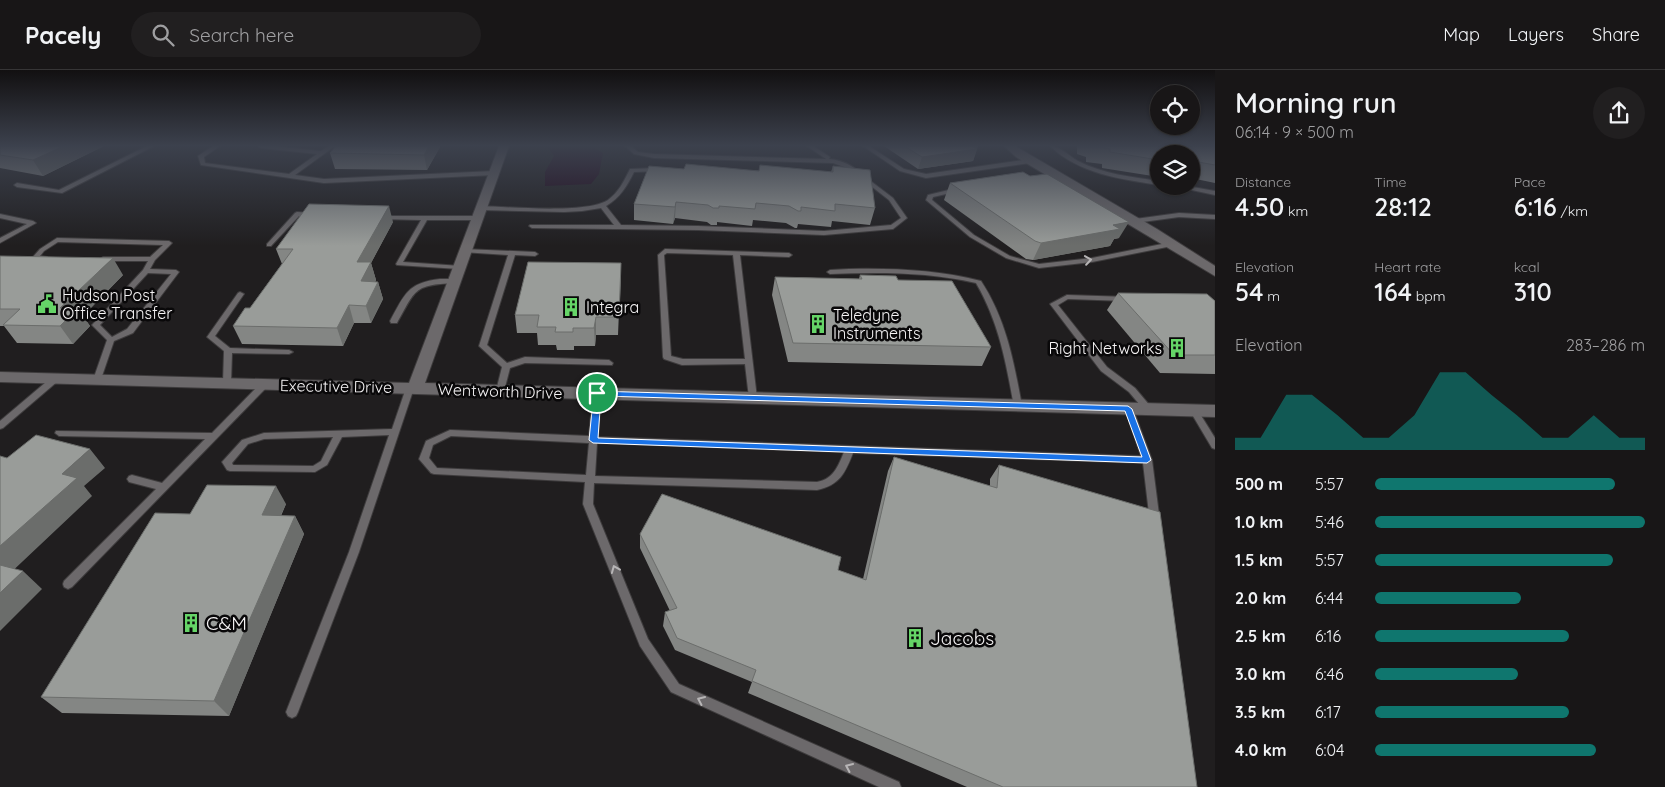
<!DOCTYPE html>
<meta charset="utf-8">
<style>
:root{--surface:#181617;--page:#211f20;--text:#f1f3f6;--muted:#9f9fa1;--line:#363536;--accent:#0f766e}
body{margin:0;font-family:Quicksand,sans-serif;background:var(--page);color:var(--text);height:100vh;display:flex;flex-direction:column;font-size:19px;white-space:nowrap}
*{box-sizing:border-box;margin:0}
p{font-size:16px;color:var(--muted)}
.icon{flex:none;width:28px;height:28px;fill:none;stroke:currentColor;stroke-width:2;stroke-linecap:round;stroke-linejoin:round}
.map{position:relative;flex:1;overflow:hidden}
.panel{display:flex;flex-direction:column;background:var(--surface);width:450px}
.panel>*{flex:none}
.fabs{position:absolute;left:1150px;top:15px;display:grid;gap:10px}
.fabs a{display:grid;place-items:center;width:50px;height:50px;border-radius:50%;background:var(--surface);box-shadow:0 1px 4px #0004,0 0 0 1px var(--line);font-size:25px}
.pin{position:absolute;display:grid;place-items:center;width:42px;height:42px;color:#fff;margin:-21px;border:2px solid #fff;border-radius:50%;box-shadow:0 1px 5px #0007}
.round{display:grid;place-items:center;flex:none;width:52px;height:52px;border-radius:26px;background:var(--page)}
.summary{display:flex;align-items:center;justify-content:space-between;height:85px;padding:0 20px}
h1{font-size:28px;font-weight:600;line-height:38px}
.metrics{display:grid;grid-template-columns:repeat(3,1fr);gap:8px;height:85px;padding:5px 20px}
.metrics div{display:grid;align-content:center}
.metrics b{font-size:25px;font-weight:600}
.metrics small{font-size:14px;font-weight:400}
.metrics p{font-size:14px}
.chart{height:140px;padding:10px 20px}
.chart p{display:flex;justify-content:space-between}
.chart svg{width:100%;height:90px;margin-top:5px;fill:var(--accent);opacity:.7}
ul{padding:0 20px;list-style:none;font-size:16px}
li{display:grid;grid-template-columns:80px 60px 1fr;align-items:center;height:38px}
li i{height:12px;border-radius:6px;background:var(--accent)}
header{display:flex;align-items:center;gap:30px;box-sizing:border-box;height:70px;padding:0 25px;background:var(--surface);border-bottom:1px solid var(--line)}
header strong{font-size:24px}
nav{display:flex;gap:28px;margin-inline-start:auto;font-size:18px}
.search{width:350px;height:45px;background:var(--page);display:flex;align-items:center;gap:12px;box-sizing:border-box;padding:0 18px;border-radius:28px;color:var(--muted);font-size:19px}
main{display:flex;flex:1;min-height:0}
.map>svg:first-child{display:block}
.water{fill:#1e0319}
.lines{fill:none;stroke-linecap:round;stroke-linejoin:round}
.service-casing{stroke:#3e3c3d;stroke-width:2}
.minor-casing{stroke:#3e3c3d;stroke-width:2}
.service{fill:#6c696b;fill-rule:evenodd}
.minor{fill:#6c696b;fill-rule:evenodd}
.wall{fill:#848684}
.shaded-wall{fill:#6b6d6b}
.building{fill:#999c99;stroke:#6b6d6b}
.oneway{stroke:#b7b5b6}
.route{fill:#1a73e8;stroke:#fff;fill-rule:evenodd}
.labels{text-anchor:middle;stroke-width:5;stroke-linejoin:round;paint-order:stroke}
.poi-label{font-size:16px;fill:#f5f3f4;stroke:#090809;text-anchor:start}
.street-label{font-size:16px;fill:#f5f3f4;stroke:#090809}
.near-poi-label{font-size:19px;fill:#f5f3f4;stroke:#090809;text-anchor:start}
</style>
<header>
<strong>Pacely</strong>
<div class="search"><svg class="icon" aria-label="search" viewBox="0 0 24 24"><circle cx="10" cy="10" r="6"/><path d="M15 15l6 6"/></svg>Search here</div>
<nav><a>Map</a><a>Layers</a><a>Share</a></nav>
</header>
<main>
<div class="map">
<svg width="1215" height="717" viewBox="0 0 1215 717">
<rect width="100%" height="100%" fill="#201e1f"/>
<!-- water -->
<polygon class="water" points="547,76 591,76 603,83 599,104 591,114 545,116 545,102 554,86"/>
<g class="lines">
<!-- service casing -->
<g class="service-casing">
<g id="service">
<polygon points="147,76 154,76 62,123 17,117 14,115 17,113 59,120"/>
<polygon points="213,76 220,76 204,87 205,93 289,104 317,84 261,78 258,76 274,76 321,81 329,76 335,76 295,105 324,109 494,101 497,103 494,105 324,113 201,95 198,86"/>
<path d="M625 76H631L638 82 654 84 826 89 807 76H813L830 87 829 89C842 90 854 96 862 105L857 106 850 99 833 93 654 88 634 84Z"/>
<polygon points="863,76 869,76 904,99 926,104 1030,89 1033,91 1030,93 926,108 900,101"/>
<path d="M1050 76C1060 76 1069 86 1078 91 1103 104 1132 107 1159 111V115C1121 109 1079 104 1050 76Z"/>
<path d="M657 98 660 100 659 101 634 102C627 116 620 128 606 136L621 155 698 156 824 161 891 155 901 148 889 130 862 109 861 108 864 106 893 128 907 148 893 159 824 165 698 160 532 158 529 156 530 155H614L601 138 582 141 564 142 481 140 478 138 481 136C509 137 587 144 608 130 619 122 624 111 630 99Z"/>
<polygon points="1173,116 1187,116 1215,121 1215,125"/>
<polygon points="957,118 959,119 959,121 933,127 932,130 974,165 1010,186 1039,194 1092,188 1172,172 1175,174 1172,176 1092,192 1039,198 1006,188 970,167 926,130 928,125"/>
<polygon points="297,142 312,143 315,145 312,147 299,146 271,176 267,176 267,174 295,143"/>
<polygon points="1179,143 1215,145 1215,149 1179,147 1135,153 1132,151 1135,149"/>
<polygon points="0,144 33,151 36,153 0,173 0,168 27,154 0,148"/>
<polygon points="378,146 478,146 481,148 478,150 427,150 403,192 461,196 462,197 459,199 397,195 396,194 421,150 380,149 378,148"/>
<path d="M57 168 169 171 172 173 155 190 150 199 176 200 179 202 133 263 114 271 100 312 97 313 93 310 107 270 92 255 143 200 148 191H103L100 189 103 187H150L163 175 58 172 44 181 40 186 47 187V189H33L32 188 40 179ZM148 203 171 204 127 259 112 267 100 255Z"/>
<polygon points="464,179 535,182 538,184 535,186 515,185 487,275 507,293 525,287 609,290 613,293 612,295 525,293 510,298 504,321 503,323 497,323 496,321 502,297 479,276 508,185 462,182 462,180"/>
<path d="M665 179 789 183 792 185 789 187 740 185 757 328 756 330H750L749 328 745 294 682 295 664 289 663 287 658 185ZM667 183 733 185 745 289H683L671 286 664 185Z"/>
<path d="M849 199C894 198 938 200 981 211 1006 249 1014 292 1022 336L1021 338 1018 339 1014 336C1006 293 999 252 976 213 928 202 879 202 830 204L827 202 830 200Z"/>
<path d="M440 209H454L457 211 454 213C413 215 416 220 397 253H391L390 251C405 224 407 213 440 209Z"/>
<polygon points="240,222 244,224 215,266 230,278 289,280 293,282 289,284 232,283 231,313 227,316 223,313 224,281 207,267 238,223"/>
<polygon points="1067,225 1129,227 1129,231 1126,231 1068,229 1058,235 1107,297 1135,318 1151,337 1152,339 1151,341 1145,341 1129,322 1101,301 1050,234"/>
<polygon points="55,306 59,309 58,311 3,358 0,359 0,351 52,307"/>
<polygon points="265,311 268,312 269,314 268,316 72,517 68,519 64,517 63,514 64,511 156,419 129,412 127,409 129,406 132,405 162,413 205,369 59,366 55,363 56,361 212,363 262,312"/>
<path d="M410 315 414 318 359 482 298 642 296 646 292 648 288 646 286 642 349 482 389 365 342 367 327 395 315 402 230 401 227 400 222 392 242 370 264 363 392 359 406 318ZM333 367 321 391 313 396 233 395 232 393 248 374 264 369Z"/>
<path d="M597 320 601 323 598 367 1141 386 1125 339 1129 336 1133 339 1152 390 1160 452 1159 455 1155 456 1151 455 1150 452 1143 393 853 383C845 403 840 415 817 420L594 413 593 434 648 569 679 614 899 712 901 717H879L671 622 640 576 583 434 585 412 434 404 431 403 419 389 426 371 450 360 589 366 593 323ZM451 366 589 373 586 405 437 398 429 388 433 375ZM597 373 844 382C838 397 833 409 817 412L595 406Z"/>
<polygon points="1194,338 1197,339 1215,368 1215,379 1212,378 1190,341"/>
</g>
</g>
<!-- minor casing -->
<g class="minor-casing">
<g id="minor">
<polygon points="499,76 509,76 425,313 1215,335 1215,347 0,312 0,302 409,313"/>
<polygon points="1004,76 1015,76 1157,159 1215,196 1215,206 1016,87"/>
</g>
</g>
<!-- service -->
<use href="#service" class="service"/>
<!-- minor -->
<use href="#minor" class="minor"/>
</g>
<!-- wall -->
<g class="wall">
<polygon points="0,76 104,76 43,106 0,98"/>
<polygon points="336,76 439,76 440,77 427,100 335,99 330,83"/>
<polygon points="884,76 978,76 973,91 918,99"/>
<polygon points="1077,76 1215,76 1215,113 1191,108 1191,84 1159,84 1159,107 1102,98 1102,94 1086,92 1086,87 1077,84"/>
<polygon points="833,96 875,138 870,155 832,151 831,157 798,154 797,158 795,158 786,153 753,150 752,156 717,152 717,155 711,155 707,152 675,148 673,154 634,150 634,134 684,99 831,102"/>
<polygon points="950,113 1119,168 1114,169 1110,176 1033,190 1026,189 944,130"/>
<polygon points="393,152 371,193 376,210 375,212 378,212 383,229 371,253 354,253 343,276 242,274 233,256 250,238 282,194 276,179"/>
<polygon points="0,186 123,205 83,246 90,256 73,274 17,273 4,256 0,256"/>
<polygon points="621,193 618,265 596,265 595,276 574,276 574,280 557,280 556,275 538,275 537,263 517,263 515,245"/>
<polygon points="860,205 898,210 991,277 982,296 788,292 772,225 775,207 859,209"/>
<polygon points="1118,223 1215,231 1215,304 1160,303 1107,240"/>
<polygon points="894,387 990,416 990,409 999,395 1197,717 967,717 748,623 752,612 675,580 663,556 665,542 670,541 640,478 640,464 838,500 863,509 888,401"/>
<polygon points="286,434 281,446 295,446 304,464 229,646 62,643 41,627 190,444"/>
</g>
<!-- shaded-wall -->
<g class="shaded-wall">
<polygon points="64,76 104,76 43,106 33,90"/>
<polygon points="429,76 439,76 440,77 427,100 424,85"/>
<polygon points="968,76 978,76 973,91 918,99 922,87"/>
<polygon points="676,132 675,148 673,154 675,137"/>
<polygon points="389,136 393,152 371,193 376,210 366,229 361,211 357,192"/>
<polygon points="1129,152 1119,168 1114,169 1110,176 1033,190 1041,173 1113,155"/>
<polygon points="113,188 123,205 83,246 90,256 73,274 60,256 60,238"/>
<polygon points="621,193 621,211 618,265 619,247"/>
<polygon points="378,212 383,229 371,253 366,236"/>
<polygon points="349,235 354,253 343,276 337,258"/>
<polygon points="596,247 596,265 595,276 594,258"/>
<polygon points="90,379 105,398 84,416 92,426 5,508 0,504 0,476 62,404"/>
<polygon points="276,416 286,434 272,464 262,445"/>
<polygon points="295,446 304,464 229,646 214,631"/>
<polygon points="23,501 42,519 0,561 0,523"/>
</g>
<!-- building -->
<g class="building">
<polygon points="0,76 64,76 33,90 0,85"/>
<polygon points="336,76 429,76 424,85 330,83"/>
<polygon points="904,76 972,76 977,79 922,87"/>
<polygon points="1094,76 1215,76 1215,95 1193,91 1194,98 1191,98 1191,84 1159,84 1159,90 1110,82 1110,79"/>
<polygon points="686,94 759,101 760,95 833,102 833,96 870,100 875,138 835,134 835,141 801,137 801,141 798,141 789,136 756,133 755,139 719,136 719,138 713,138 708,135 676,132 675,137 634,134 649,96 684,99"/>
<polygon points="1023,102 1030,106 1047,104 1129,152 1113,155 1120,159 1041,173 1035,171 950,113"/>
<polygon points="309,134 389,136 357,192 371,192 361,211 378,212 366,236 349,235 337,258 233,256 245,238 250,238 293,179 276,179"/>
<polygon points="0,186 113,188 60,238 78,238 60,256 3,255 20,239 0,239"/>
<polygon points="528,192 621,193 619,247 596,247 594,258 573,258 573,262 555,262 556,257 537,257 539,245 515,245"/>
<polygon points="860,205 896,206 898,210 952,211 991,277 793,273 775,207 862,209"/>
<polygon points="1118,223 1207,224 1215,231 1215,285 1174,285"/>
<polygon points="36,365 90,379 62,404 77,408 0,476 0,386 7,388"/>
<polygon points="894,387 997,418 999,395 1160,442 1197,717 1003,717 752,611 756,600 677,568 665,542 677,538 640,464 662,424 841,487 838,500 866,510"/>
<polygon points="207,415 276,416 262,445 295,446 214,631 41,627 155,443 190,444"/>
<polygon points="0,495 23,501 0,523"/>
</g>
<!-- one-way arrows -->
<defs><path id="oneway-chevron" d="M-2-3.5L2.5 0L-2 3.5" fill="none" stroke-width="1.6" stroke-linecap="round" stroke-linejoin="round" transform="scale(1.25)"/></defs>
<g class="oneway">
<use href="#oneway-chevron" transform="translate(1088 190) rotate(-8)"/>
<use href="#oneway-chevron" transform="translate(615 499) rotate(-112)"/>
<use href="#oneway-chevron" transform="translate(701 630) rotate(-156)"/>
<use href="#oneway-chevron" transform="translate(849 697) rotate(-156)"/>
</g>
<!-- sky -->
<linearGradient id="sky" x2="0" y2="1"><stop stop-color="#121011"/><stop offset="0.43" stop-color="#3c414d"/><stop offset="1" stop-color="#3c414d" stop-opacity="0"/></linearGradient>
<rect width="1215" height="176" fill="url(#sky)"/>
<!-- route -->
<path class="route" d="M594 321 1128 336 1132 339 1151 390 1147 393 593 373 589 370ZM601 326 1125 341 1142 387 598 368Z"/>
<!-- icons -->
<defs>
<g id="civic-bare" transform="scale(1.5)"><path d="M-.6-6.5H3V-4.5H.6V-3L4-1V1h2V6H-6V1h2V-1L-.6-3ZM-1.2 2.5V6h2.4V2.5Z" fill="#65d467" stroke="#090809" stroke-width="2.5" paint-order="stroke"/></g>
<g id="building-bare" transform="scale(1.5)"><path d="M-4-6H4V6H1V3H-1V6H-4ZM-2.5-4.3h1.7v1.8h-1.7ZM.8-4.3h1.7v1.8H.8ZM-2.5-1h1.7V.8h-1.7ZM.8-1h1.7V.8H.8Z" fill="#65d467" stroke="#090809" stroke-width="2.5" paint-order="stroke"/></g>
</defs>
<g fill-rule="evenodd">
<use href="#civic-bare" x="47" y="234"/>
<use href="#building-bare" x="571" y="237"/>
<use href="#building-bare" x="818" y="254"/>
<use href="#building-bare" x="1177" y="278"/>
<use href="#building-bare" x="191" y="553"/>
<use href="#building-bare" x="915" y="568"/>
</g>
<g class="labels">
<!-- poi labels -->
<g class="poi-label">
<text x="62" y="231">Hudson Post<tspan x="62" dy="18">Office Transfer</tspan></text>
<text x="586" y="243">Integra</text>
<text x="833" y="251">Teledyne<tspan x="833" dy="18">Instruments</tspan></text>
<text x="1162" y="284" text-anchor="end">Right Networks</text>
</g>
<!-- street labels -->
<g class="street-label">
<text transform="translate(336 316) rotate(1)" y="6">Executive Drive</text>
<text transform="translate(500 321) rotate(2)" y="6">Wentworth Drive</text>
</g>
<!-- near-poi labels -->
<g class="near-poi-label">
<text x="206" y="560">C&amp;M</text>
<text x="930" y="575">Jacobs</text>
</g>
</g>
</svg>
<div class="fabs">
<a><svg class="icon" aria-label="locate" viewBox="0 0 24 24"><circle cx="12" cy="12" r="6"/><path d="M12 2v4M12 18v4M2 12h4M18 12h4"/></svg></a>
<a><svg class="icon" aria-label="layers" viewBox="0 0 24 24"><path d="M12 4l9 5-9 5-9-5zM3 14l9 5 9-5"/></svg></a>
</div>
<div class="pin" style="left:597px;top:323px;background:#1e9e55"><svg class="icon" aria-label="arrive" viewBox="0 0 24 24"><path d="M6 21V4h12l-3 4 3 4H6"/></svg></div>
</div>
<section class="panel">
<div class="summary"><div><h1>Morning run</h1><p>06:14 · 9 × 500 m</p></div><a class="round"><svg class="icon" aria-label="share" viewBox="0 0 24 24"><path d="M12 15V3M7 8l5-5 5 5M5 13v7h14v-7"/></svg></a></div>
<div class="metrics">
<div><p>Distance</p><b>4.50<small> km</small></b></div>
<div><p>Time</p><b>28:12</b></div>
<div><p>Pace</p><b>6:16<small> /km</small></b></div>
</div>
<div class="metrics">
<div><p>Elevation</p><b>54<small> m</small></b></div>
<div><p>Heart rate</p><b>164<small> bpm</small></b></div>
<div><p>kcal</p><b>310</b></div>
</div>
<div class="chart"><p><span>Elevation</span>283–286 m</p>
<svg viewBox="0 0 160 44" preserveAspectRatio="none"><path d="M0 44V38L10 38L20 17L30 17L40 27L50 38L60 38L70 27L80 6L90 6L100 17L110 27L120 38L130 38L140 27L150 38L160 38V44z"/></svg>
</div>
<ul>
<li><b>500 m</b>5:57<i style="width:89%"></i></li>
<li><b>1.0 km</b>5:46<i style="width:100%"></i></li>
<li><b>1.5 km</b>5:57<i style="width:88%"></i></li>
<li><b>2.0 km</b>6:44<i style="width:54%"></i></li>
<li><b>2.5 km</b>6:16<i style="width:72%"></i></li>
<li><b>3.0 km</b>6:46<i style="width:53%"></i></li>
<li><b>3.5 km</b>6:17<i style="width:72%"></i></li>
<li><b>4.0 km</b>6:04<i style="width:82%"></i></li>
</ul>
</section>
</main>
